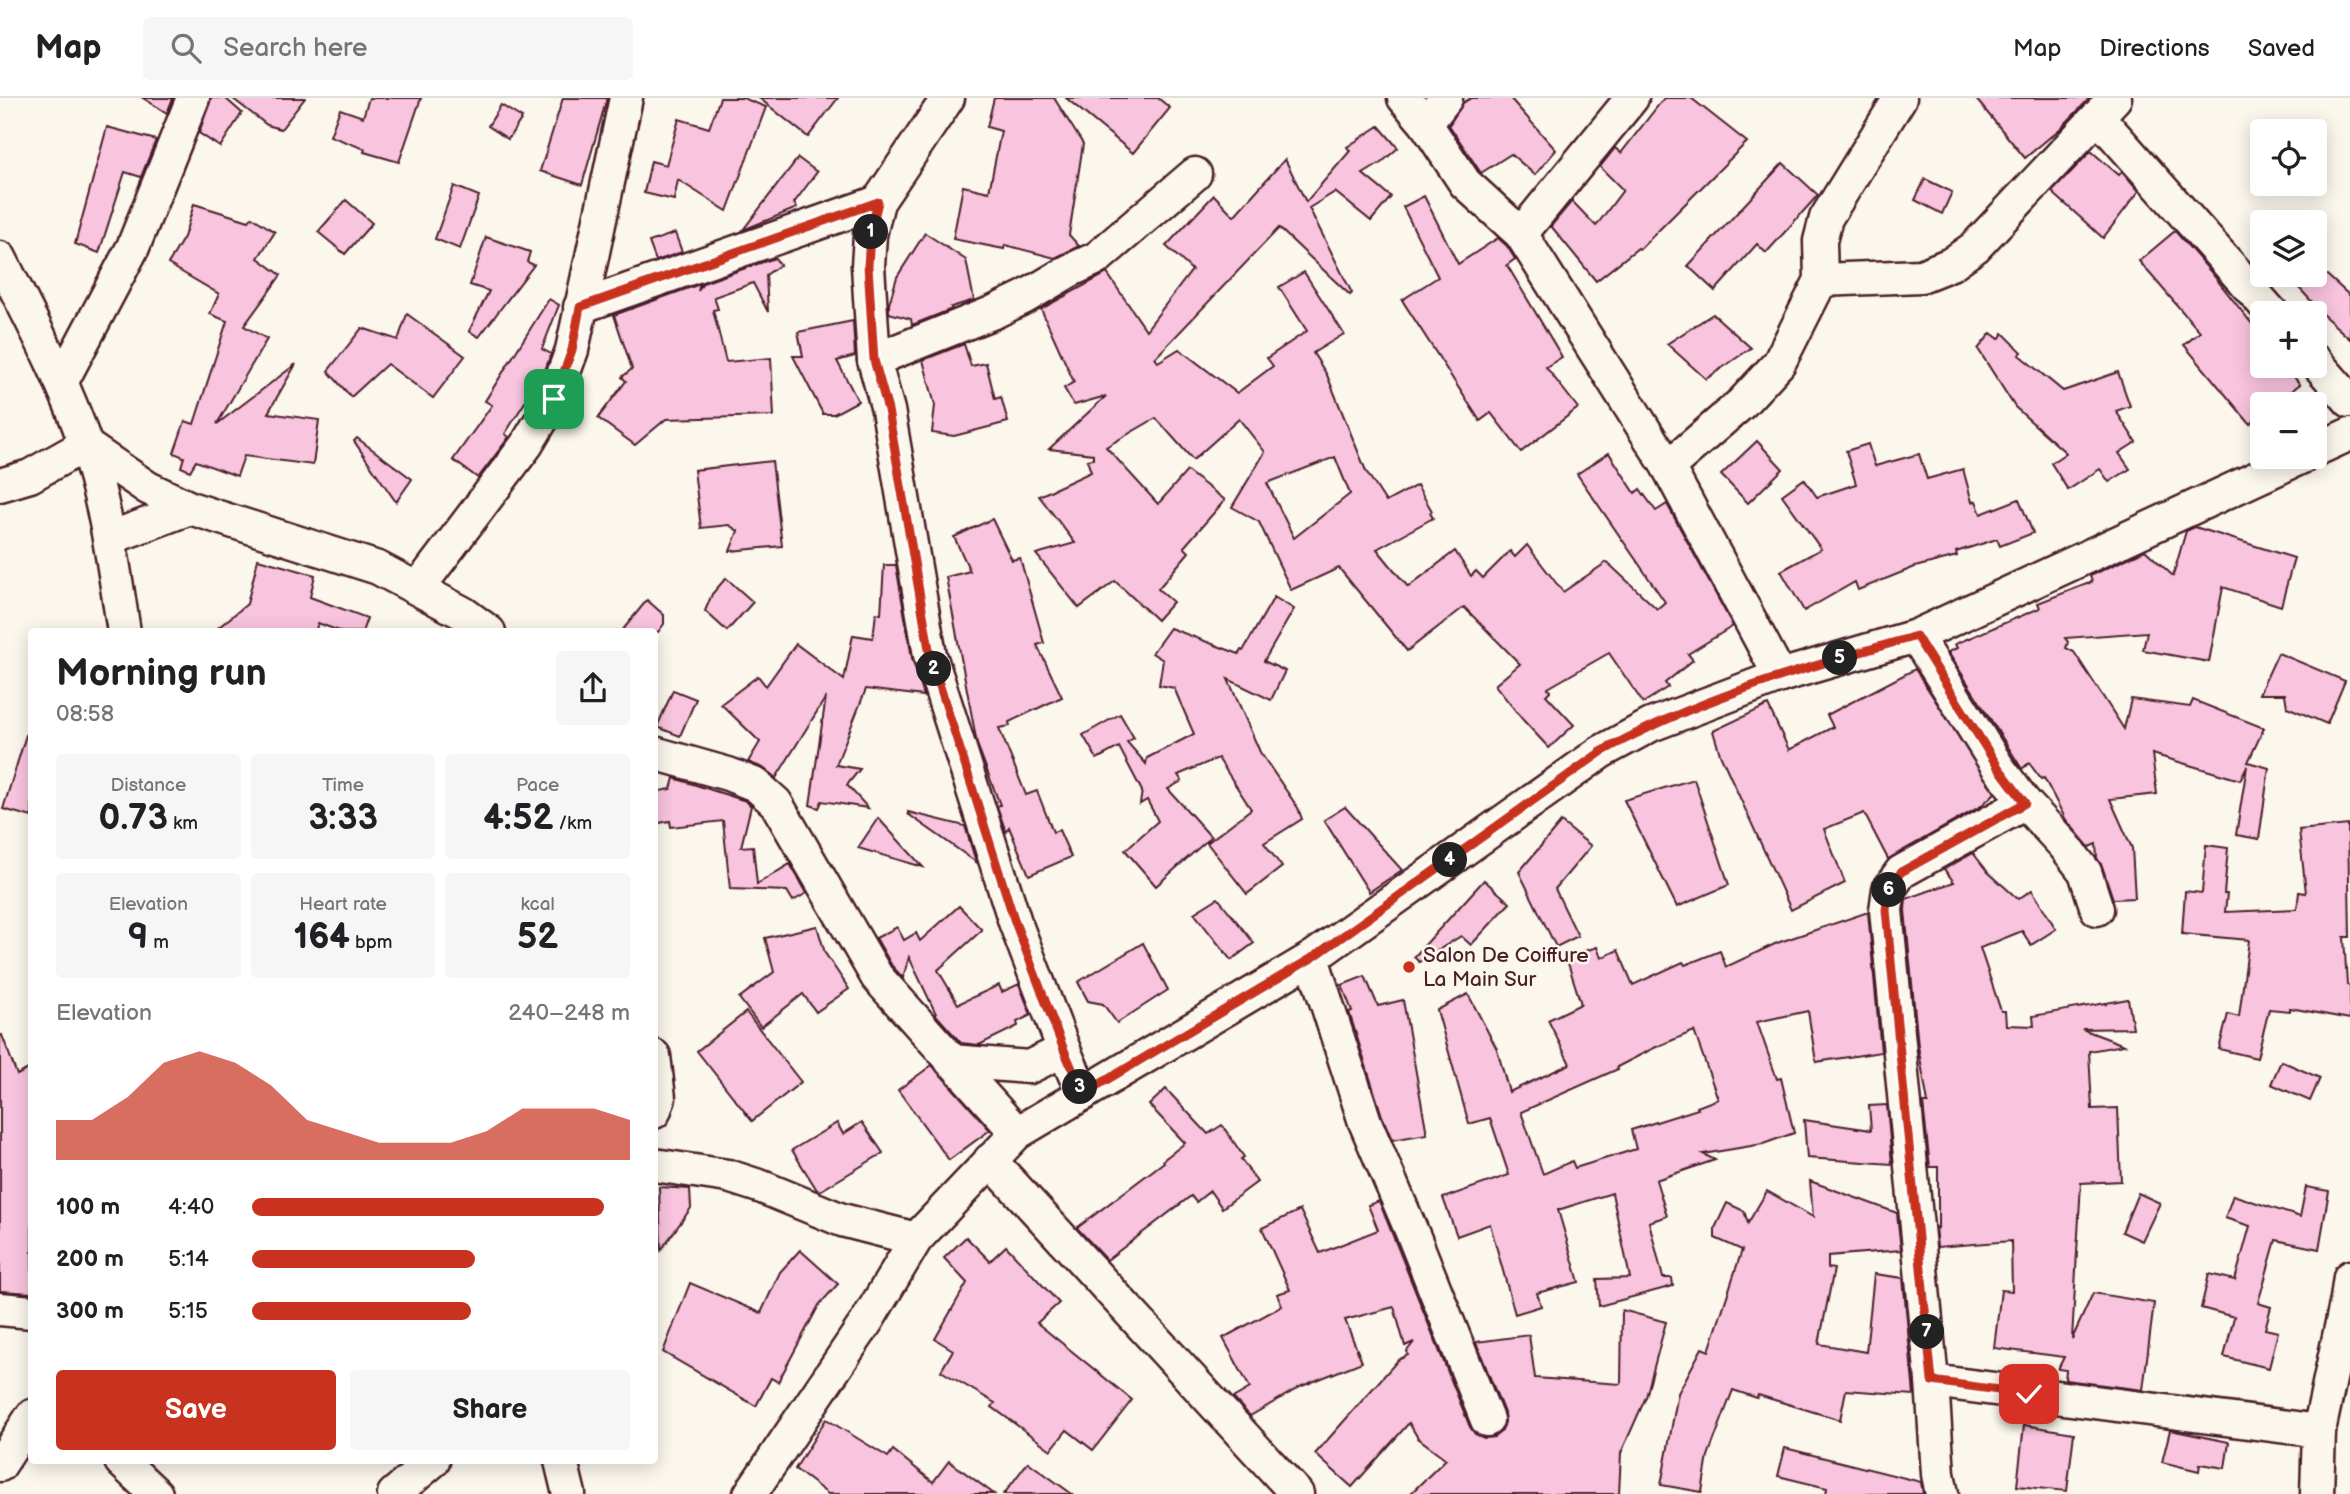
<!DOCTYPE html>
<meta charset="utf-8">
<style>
:root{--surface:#fff;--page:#f6f6f6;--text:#202124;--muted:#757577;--line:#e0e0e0;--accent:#c8321e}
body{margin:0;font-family:"Balsamiq Sans",sans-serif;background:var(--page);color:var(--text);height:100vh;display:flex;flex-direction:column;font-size:26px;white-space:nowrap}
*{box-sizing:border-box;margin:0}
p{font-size:23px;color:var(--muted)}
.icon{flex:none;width:38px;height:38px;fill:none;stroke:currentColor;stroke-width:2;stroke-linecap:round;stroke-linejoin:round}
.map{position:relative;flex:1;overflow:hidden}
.drawer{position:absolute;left:28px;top:530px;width:630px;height:836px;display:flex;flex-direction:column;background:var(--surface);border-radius:7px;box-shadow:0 4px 18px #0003}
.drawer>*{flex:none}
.buttons{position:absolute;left:2250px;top:21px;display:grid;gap:14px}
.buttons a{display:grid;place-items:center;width:77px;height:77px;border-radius:7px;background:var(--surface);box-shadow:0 4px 18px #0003;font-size:35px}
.pin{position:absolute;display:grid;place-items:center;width:60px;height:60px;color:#fff;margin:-30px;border-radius:14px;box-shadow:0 4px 10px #0006}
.km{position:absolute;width:35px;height:35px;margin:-18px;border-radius:50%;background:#222;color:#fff;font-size:19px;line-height:35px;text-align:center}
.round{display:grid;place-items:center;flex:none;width:74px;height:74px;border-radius:7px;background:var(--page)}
.summary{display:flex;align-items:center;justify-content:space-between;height:119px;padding:0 28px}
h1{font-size:38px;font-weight:700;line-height:52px}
.figures{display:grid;grid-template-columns:repeat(3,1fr);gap:10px;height:119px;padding:7px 28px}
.figures div{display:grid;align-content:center;border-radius:7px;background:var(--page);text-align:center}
.figures b{font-size:35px;font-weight:700}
.figures small{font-size:19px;font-weight:400}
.figures p{font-size:19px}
.chart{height:196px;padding:14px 28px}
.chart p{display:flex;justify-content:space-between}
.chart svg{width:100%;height:126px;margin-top:7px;fill:var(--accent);opacity:.7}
.primary-button{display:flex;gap:14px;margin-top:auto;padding:14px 28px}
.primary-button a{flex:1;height:80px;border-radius:7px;background:var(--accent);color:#fff;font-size:28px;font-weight:700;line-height:80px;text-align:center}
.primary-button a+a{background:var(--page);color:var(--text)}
ul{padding:0 28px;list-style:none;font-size:23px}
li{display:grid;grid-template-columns:112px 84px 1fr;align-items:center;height:52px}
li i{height:18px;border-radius:9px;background:var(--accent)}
header{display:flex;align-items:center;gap:42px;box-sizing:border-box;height:98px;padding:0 35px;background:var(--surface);border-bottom:2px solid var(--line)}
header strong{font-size:33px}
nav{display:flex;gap:38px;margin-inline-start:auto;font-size:24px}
.search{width:490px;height:63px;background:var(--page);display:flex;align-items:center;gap:18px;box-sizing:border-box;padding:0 24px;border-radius:7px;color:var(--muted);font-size:26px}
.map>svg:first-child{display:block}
.building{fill:#f9c4de;stroke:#4a1f2b;stroke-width:2;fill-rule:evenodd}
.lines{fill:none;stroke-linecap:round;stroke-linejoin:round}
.minor-casing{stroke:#4a1f2b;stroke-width:37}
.minor{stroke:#fbf7ec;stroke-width:32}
.route-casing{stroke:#fff;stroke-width:14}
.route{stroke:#c8321e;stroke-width:9}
.poi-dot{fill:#c8321e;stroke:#fbf7ec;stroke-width:2.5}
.labels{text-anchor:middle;stroke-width:5;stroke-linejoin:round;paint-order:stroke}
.poi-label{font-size:21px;fill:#4a1f2b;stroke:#fbf7ec;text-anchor:start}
</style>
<header>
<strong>Map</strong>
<div class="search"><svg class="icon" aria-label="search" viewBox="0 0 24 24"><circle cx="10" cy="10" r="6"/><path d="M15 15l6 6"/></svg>Search here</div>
<nav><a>Map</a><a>Directions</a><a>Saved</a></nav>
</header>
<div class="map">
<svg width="2350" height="1396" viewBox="0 0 2350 1396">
<rect width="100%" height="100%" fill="#fbf7ec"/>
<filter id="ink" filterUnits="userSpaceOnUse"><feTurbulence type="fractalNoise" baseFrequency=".0143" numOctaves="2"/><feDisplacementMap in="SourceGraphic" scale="14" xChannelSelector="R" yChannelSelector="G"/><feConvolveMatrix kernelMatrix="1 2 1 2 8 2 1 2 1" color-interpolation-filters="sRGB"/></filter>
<g filter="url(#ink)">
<!-- building -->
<g class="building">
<polygon points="143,0 173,0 167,15"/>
<polygon points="211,0 225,0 242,15 220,49 199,35"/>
<polygon points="232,0 305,0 281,31 267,27"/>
<polygon points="369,0 421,0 399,64 364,54 365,51 330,38 340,11 363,19"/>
<polygon points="563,0 607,0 582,87 540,73"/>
<polygon points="720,0 743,0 766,9 727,113 678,82 674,102 644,95 651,63 666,67 679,21 709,30"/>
<polygon points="759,0 838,0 808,39"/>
<polygon points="994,0 1054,0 1083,46 1069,137 1079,148 1055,160 1005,147 1004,151 953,141 963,88 989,94 1001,33 987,29"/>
<polygon points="1066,0 1158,0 1170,10 1133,55"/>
<polygon points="1471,0 1510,0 1556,52 1535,77 1511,56 1481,75 1449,27 1463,5"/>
<polygon points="1664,0 1691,0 1747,44 1640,151 1638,150 1596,183 1551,128 1572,103 1596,128 1623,92 1600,69 1615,50 1621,55"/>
<polygon points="1975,0 2090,0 2061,30 2025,60"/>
<polygon points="501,7 522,20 508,41 488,28"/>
<path d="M1379 28 1398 50 1381 65 1363 76 1391 99 1371 123 1335 94 1309 110 1352 195 1350 197 1279 130 1155 260 1158 264 1179 251 1237 295 1273 268 1267 260 1307 233 1279 189 1304 174 1344 236 1313 255 1327 277 1366 373 1386 404 1417 387 1432 413 1430 415 1433 420 1377 451 1408 489 1455 453 1471 478 1476 473 1483 480 1510 453 1515 459 1527 447 1563 494 1607 464 1657 511 1665 504 1577 376 1609 355 1635 395 1640 391 1656 413 1667 406 1733 528 1688 556 1693 562 1665 585 1668 589 1643 605 1609 555 1548 590 1550 593 1546 597 1574 627 1549 650 1523 622 1495 587 1520 566 1464 509 1407 553 1339 470 1291 492 1259 424 1232 409 1265 354 1239 321 1193 362 1156 320 1106 349 1158 406 1187 373 1225 402 1184 449 1189 454 1158 491 1173 504 1157 522 1115 483 1079 510 1036 456 1075 445 1039 398 1091 374 1087 362 1093 361V356L1049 351 1106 298 1074 307 1064 290 1074 284 1041 211 1107 175 1146 232 1192 172 1166 148 1214 97 1234 118 1285 61 1306 104 1350 53 1347 49ZM1335 359 1350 396 1294 440 1267 385Z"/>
<polygon points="107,29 156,42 141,79 125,74 99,155 75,146"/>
<polygon points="2091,53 2119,77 2122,73 2139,93 2103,140 2052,94"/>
<polygon points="798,60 817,74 794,105 797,110 743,132"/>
<polygon points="1783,65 1818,97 1766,155 1757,146 1715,193 1688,168"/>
<polygon points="1925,81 1952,94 1942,116 1915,102"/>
<polygon points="454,88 479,98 460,151 435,141"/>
<polygon points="1424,98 1458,166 1498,140 1507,148 1515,161 1507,167 1562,259 1546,269 1578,310 1521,354 1491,315 1480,323 1402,202 1438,179 1403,109"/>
<polygon points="346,102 372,125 345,156 318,134"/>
<polygon points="194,106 249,123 252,119 275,134 258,160 281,177 244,228 267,241 217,326 296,266 268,315 319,322 313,367 244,358 237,378 196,363 190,373 181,369 184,359 174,355 185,323 194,326 227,223 210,216 219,196 168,166 184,139"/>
<polygon points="2175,133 2210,173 2263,240 2263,268 2285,268 2300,286 2275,306 2263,306 2263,316 2250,326 2184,247 2200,234 2139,163"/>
<polygon points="675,135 682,154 656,163 649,144"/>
<polygon points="925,135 966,162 974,202 951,209 952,211 912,227 911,221 889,215 889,206 897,179"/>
<polygon points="486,139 530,154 527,164 534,167 479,239 469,233 489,193 470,187"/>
<polygon points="775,160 780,167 766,177 768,214 753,185 714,199 718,211 713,212 726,264 771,260 774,318 666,321 635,347 598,320 626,283 622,279 632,271 614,217 700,186 698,193 703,185"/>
<polygon points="2287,177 2327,177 2350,198 2350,241 2312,207 2313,205"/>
<polygon points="549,201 559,207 542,251 551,256 540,286 537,285 505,336 509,339 478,380 453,362 492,307 485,303"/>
<polygon points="407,216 465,258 433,300 387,266 351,299 328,273 362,230 398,242"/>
<polygon points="1713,216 1751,250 1706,281 1667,246"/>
<polygon points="853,223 855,258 837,263 858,303 834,316 823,316 793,258 803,258 798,234"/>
<polygon points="1991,235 1999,241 2003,235 2022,254 2019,257 2063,293 2118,274 2130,308 2116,313 2136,344 2119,355 2130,371 2109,384 2100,371 2068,392 2051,365 2066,355 2015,309 1978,251"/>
<polygon points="964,246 971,268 986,265 995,301 1001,299 1008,324 954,338 932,335 935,307 923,262"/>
<polygon points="357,340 412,381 396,404 354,343"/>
<polygon points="1757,343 1783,371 1748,405 1721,377"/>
<polygon points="1868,346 1875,368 1919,356 1927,381 1963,371 1972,404 1976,403 1981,416 2019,401 2033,435 2000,448 1997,441 1956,454 1957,458 1915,469 1858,492 1855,484 1804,513 1781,473 1821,451 1782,397 1804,381 1817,399 1856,386 1846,353"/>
<polygon points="772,363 782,448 730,453 738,433 729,427 701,430 694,372"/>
<polygon points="992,421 1012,462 1020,460 1044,545 1037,547 1062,599 1009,624 1010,628 999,630 1026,697 1037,693 1053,734 1059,732 1071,759 1029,777 1009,729 1006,734 997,708 1000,707 977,646 946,479 970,473 954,439"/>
<polygon points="2195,429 2294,460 2281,508 2223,489 2209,564 2143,552 2147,534 2065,540 2068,544 2066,550 2074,554 2124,631 2131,601 2190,609 2193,602 2264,630 2248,664 2269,670 2259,741 2236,737 2247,668 2240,682 2152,656 2157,696 2110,701 2132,750 2135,800 2113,801 2102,768 2097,760 2096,746 2089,749 2066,722 2044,680 2041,681 2029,665 2022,671 1948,554 1957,550 1955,546 2040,510 2038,505 2092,484 2090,478 2145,452 2173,478 2186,433"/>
<polygon points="258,461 315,477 310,499 367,520 362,534 342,534 318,525 315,534 213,534 247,506"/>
<polygon points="884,467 896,467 912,560 924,598 866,591 836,667 860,671 847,687 868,710 822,703 819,710 810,707 826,599 776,680 763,670 748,664 760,644 721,606 758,578 766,588 796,546 844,582 853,537 873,540 876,515 881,516"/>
<polygon points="726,480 753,504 727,533 705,513 712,496"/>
<polygon points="1274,499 1294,511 1264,563 1285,573 1271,602 1228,581 1260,654 1298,710 1302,721 1264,745 1282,769 1247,796 1207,745 1251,711 1218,660 1178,677 1182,683 1168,691 1211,739 1156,788 1125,752 1158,723 1147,702 1140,706 1142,693 1119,649 1097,661 1083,637 1120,616 1134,640 1127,644 1146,666 1147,660 1194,636 1174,590 1159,587 1163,562 1152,555 1170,530 1239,556 1241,552 1243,553"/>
<polygon points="647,502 664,517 664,526 658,534 621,534"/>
<polygon points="2278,555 2345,583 2327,626 2287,609 2285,596 2259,596"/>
<polygon points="1915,571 1995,695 1981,708 1888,761 1864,715 1824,731 1845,785 1791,812 1720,656 1713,633 1768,607 1789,652 1833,629 1827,617"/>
<polygon points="673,592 696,601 680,638 657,629"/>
<polygon points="26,637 32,638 32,719 3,711"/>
<polygon points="674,680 746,703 751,708 741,749 753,748 757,786 790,766 807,795 793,803 787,793 730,791 723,723 671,729 670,723 654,726 654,694 671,691"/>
<polygon points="1694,681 1729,787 1677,809 1624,702"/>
<polygon points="1345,709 1402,772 1369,794 1324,722"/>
<polygon points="908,714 965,728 976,764 908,716"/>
<polygon points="878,720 923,769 858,750"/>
<polygon points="1561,724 1591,748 1555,791 1578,838 1556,849 1519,774"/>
<polygon points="2348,727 2350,839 2344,839 2347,887 2350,888 2350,921 2290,910 2290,913 2269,911 2257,960 2219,951 2228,916 2239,919 2249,842 2182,836 2185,793 2202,795 2206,747 2228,750 2224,796 2227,796 2225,814 2297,811 2299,794 2306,795 2299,732"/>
<polygon points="1973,755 1988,774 2018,801 2032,792 2056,831 2031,847 2022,833 1980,850 2001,913 2005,913 2006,927 2034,928 2033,918 2105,905 2106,907 2106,905 2128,901 2133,930 2082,931 2124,947 2089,953 2092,1011 2118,1010 2121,1083 2081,1085 2072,1241 2093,1195 2154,1205 2143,1292 2065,1282 2066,1272 2058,1271 2064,1259 1994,1250 2001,1192 2012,1193 2011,1143 1937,1149 1935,1129 1938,1130 1938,1069 1930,1069 1923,1005 1928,1005 1918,948 1905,812 1906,801 1954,784 1944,771"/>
<polygon points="1484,782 1510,805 1471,847 1461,838 1419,864 1414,859"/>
<polygon points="1218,800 1254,845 1231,862 1194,815"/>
<polygon points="959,808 982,832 938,872 958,906 999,887 1002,894 1019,886 1031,917 1017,924 1018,928 979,947 961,945 937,918 909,859 903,880 892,868 876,840 897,829 904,842 916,835 920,843"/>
<path d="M1868 814 1881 954 1816 964 1808 913 1757 924 1777 981 1781 980 1794 1035 1763 1046 1703 1056 1715 1062 1656 1082 1667 1118 1649 1124 1663 1180H1672L1673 1188 1599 1208 1597 1181 1630 1180 1612 1095 1558 1112 1579 1184 1537 1195 1541 1208 1515 1216 1490 1126 1457 1138 1443 1100 1509 1077 1490 1020 1469 1026 1437 912 1468 896 1497 951 1509 994 1570 966 1548 922 1581 906 1566 859 1597 849 1601 860 1618 852 1633 887 1683 864 1685 867 1720 853 1726 869 1777 845ZM1694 933 1718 1001 1697 1009 1698 1011 1631 1032 1636 1051 1575 1070 1572 1063 1543 1076 1521 1014 1618 971 1617 969 1654 950Z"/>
<polygon points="817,828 825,855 849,891 816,914 803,896 761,929 739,900 774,874 765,840"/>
<polygon points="1143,845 1168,892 1117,925 1103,906 1088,903 1078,884"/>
<polygon points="1365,878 1378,908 1403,902 1427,1036 1392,1042 1382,1018 1349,914 1352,913 1342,887"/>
<polygon points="746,914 801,984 752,1023 697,953"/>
<polygon points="2,937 17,977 32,969 32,1195 0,1193 0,938"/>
<polygon points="2281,963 2320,980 2310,1003 2271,986"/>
<polygon points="932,967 990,1032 949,1062 898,992"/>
<polygon points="1166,991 1208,1036 1222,1027 1244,1059 1241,1061 1257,1084 1222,1110 1210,1093 1196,1104 1191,1098 1107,1162 1077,1130 1164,1064 1163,1062 1185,1045 1149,1007"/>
<polygon points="1887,1007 1892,1066 1807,1060 1804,1022 1871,1032 1869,1008"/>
<polygon points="862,1024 883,1055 820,1093 817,1092 792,1052 837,1025 843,1036"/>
<polygon points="1810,1083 1897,1115 1901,1152 1828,1158 1828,1170 1834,1171 1819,1246 1866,1254 1874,1176 1903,1180 1914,1297 1846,1292 1840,1322 1758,1297 1757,1300 1733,1292 1708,1358 1702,1394 1661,1387 1678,1295 1702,1250 1709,1253 1742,1152 1715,1140 1715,1130 1727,1105 1744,1113 1748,1125 1767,1093 1813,1119"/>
<polygon points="659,1089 690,1091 691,1110 661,1152"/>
<polygon points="2306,1089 2329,1093 2319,1151 2276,1142 2258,1205 2271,1209 2265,1231 2278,1234 2269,1270 2224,1259 2234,1219 2201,1210 2209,1176 2235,1182 2250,1128 2225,1120 2233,1097 2300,1119"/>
<polygon points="2138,1095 2160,1105 2142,1143 2122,1134"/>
<polygon points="1379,1103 1470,1329 1475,1336 1484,1340 1494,1339 1502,1333 1505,1324 1504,1315 1476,1244 1529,1237 1535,1280 1621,1286 1622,1212 1666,1224 1646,1299 1621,1355 1619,1396 1410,1396 1446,1361 1418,1340 1409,1325 1352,1389 1315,1356 1398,1262 1408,1257 1407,1253 1414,1244 1405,1248 1394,1209 1345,1222 1362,1264 1302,1288 1250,1318 1233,1300 1250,1290 1223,1240 1282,1208 1277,1196 1290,1192 1262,1130 1300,1112 1320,1155 1378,1132 1368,1107"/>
<polygon points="966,1139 990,1163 1006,1148 1059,1205 1037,1225 1132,1302 1093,1352 1067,1332 1051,1352 992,1309 995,1305 941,1273 953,1252 935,1241 967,1185 944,1160"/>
<polygon points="800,1152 838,1186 819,1207 778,1284 771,1280 756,1308 663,1254 690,1185 761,1215 780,1174"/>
<polygon points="826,1321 888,1359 893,1352 933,1384 949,1363 994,1396 828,1396 795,1371"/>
<polygon points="2024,1327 2074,1335 2067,1393 2017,1388"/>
<polygon points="2170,1332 2229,1344 2225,1370 2200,1366 2199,1373 2162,1364"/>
<polygon points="1785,1350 1921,1384 1923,1396 1826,1396 1827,1390 1778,1378"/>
<polygon points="1028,1364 1072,1396 1004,1396"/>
</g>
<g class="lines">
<!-- minor casing -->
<g class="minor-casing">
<g id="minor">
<polyline points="948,0 878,104 870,137 868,168 874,262 888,312 930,557 1015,824 1064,952 1083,996"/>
<polyline points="1404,0 1426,26 1465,85 1521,136 1668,369 1780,578"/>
<polyline points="2098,19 2272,215"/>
<polyline points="1426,26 1446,0"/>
<polyline points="1521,136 1632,0"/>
<path d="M0 160C30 220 63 280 85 345 106 406 114 470 124 534"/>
<polyline points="1821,182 1921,178 1951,166 1975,149 2115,0"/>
<polyline points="580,209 878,104"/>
<polyline points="874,262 994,214 1025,199 1069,173 1097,160 1195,76"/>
<polyline points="2315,263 2350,303"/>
<polyline points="62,283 133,149 193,0"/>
<polyline points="85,347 148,390 190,410 378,470 463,515 489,534"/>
<polyline points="2315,352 2350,336"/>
<polyline points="1668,369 1742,305 1779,265 1821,182 1820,143 1826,120 1900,0"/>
<polyline points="0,387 30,378 85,347"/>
<polyline points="110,440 190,410"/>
<polyline points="419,489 527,346 554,301 572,252 626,0"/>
<polyline points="1916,538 1998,669 2025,705 2064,747 2085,774 2097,811"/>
<polyline points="654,655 728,676 756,687 776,705 877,879 1017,1035"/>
<polyline points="1312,860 1365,1024 1414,1139 1487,1322"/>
<polyline points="654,958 659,1000 654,1014"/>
<polyline points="951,963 1029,969 1064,952"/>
<polyline points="990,1062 1297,1396"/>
<polyline points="654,1067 728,1078 762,1089 842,1122 916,1141"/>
<polyline points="0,1211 32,1214"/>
<polyline points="1932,1283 2319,1333"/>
<polyline points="121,1363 156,1396"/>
<polyline points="561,1363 569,1396"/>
<polyline points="0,1367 32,1318"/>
<polyline points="394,1396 433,1363"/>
<polyline points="750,1396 867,1223 916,1141 1017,1035 1312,860 1601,654 1651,627 1780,578 1916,538 2302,359"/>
<polyline points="1942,1396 1938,1376 1932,1283 1886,812 1889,791 1901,774 2025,705"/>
<polyline points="2317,1396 2319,1333 2347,1201 2350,1179"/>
</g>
</g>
<!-- minor -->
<use href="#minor" class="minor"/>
</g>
</g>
<g class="lines" filter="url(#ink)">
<!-- route casing -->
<g class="route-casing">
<path id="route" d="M554 301 572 252 580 209 878 104 870 137 868 168 874 262 888 312 930 557 1015 824 1064 952 1083 996 1312 860 1601 654C1699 599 1809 569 1916 538L1998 669 2025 705 1901 774 1889 791 1886 812 1932 1283 2029 1296"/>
</g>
<!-- route -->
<use href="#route" class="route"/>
</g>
<!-- markers -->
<circle class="poi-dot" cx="1409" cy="869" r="7"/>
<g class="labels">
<!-- poi labels -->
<g class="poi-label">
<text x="1423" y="864">Salon De Coiffure<tspan x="1423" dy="24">La Main Sur</tspan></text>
</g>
</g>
</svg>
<div class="buttons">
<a><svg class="icon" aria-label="locate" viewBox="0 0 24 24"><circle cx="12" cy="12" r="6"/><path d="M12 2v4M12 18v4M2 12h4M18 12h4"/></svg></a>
<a><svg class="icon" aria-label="layers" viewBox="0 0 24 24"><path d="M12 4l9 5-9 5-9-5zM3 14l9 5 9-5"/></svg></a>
<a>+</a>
<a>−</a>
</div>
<div class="pin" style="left:554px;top:301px;background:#1e9e55"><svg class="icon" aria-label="arrive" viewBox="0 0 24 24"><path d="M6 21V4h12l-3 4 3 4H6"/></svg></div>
<div class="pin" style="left:2029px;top:1296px;background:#d93025"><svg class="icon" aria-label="check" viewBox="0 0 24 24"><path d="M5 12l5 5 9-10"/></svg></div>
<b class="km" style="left:871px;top:134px">1</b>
<b class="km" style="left:934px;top:571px">2</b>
<b class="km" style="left:1080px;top:989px">3</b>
<b class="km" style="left:1450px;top:762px">4</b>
<b class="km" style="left:1840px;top:560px">5</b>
<b class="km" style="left:1889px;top:792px">6</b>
<b class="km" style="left:1927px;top:1234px">7</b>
<section class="drawer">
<div class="summary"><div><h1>Morning run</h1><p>08:58</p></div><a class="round"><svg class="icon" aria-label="share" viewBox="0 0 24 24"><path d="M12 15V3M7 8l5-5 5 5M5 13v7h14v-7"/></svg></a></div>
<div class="figures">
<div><p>Distance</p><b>0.73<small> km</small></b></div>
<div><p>Time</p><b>3:33</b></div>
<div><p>Pace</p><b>4:52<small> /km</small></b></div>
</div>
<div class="figures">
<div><p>Elevation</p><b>9<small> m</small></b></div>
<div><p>Heart rate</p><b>164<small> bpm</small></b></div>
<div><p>kcal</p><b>52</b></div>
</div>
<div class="chart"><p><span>Elevation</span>240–248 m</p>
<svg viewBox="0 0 160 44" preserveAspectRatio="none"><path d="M0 44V30L10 30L20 22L30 10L40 6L50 10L60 18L70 30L80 34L90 38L100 38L110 38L120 34L130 26L140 26L150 26L160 30V44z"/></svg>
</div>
<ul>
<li><b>100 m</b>4:40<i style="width:93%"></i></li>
<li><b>200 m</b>5:14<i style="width:59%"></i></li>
<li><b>300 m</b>5:15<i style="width:58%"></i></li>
</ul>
<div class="primary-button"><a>Save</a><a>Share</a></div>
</section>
</div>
